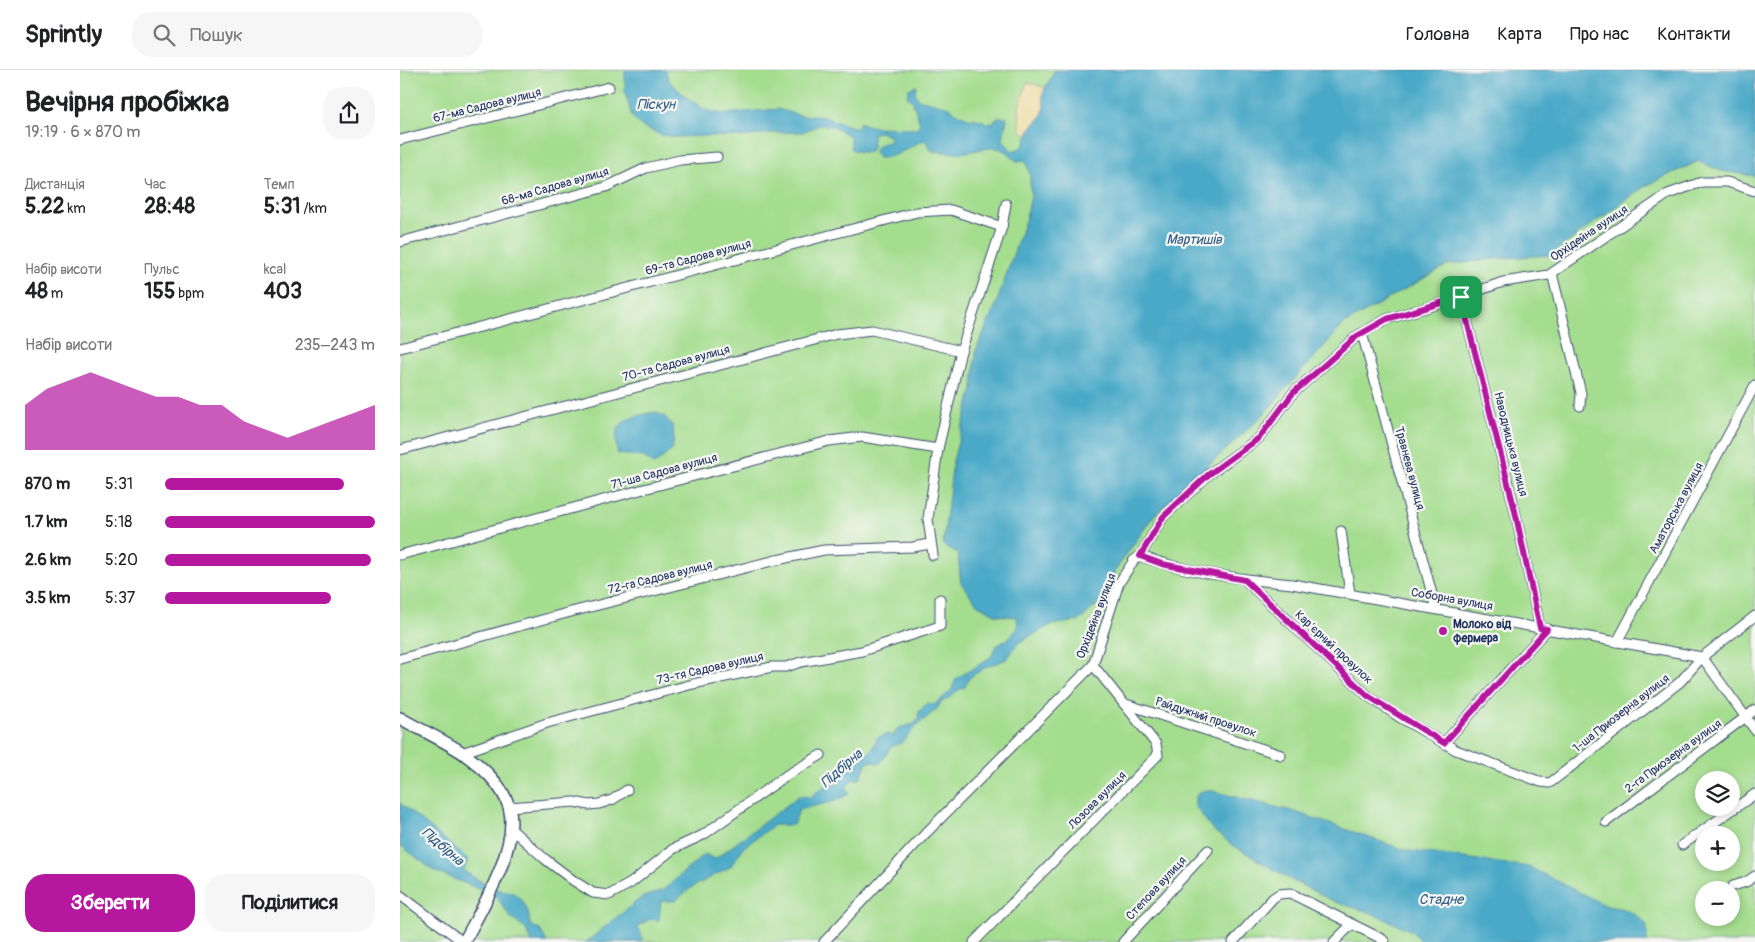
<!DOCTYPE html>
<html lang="uk">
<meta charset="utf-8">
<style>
:root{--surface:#fff;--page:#f6f6f6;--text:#202124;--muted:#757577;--line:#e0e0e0;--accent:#b5179e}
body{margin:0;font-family:Pangolin,sans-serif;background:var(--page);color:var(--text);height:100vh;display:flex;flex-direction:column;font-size:19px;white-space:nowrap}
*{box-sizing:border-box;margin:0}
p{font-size:16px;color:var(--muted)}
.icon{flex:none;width:28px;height:28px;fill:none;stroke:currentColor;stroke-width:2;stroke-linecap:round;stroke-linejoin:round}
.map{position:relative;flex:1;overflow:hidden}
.sheet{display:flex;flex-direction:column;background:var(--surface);width:400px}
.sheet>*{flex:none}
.tools{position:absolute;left:1295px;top:701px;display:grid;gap:10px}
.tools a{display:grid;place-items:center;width:45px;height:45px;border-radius:50%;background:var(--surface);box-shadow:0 2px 8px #0003;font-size:25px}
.pin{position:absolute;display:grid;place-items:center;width:42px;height:42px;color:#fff;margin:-21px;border-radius:10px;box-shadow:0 2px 8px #0006}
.round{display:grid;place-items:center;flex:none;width:52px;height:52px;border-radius:20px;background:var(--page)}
.head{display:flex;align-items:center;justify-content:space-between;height:85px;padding:0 25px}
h1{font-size:28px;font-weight:700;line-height:38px}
.stats{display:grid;grid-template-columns:repeat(3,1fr);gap:8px;height:85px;padding:5px 25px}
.stats div{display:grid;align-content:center}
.stats b{font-size:21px;font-weight:700}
.stats small{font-size:14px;font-weight:400}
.stats p{font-size:14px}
.chart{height:140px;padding:10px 25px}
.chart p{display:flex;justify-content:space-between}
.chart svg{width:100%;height:90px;margin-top:5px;fill:var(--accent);opacity:.7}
.action{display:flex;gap:10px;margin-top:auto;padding:10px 25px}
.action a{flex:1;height:58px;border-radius:20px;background:var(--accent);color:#fff;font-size:20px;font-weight:700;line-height:58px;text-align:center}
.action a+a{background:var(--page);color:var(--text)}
ul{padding:0 25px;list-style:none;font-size:16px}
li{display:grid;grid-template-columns:80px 60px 1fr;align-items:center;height:38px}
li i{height:12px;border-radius:6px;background:var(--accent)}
header{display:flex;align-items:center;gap:30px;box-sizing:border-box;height:70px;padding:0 25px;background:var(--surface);border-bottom:1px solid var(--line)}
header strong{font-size:24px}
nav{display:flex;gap:28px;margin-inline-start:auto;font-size:18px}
.search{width:350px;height:45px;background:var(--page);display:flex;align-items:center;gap:12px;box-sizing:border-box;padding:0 18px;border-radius:20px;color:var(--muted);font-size:19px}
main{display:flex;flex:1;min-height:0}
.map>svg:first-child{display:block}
.green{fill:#a4dd8e;stroke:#608676;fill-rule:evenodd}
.sand{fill:#eeda9e;stroke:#84847e}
.water{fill:#48a9c7;stroke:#326c92}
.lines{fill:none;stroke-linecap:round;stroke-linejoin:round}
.minor-casing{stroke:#3b4a6d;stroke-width:11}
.tertiary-casing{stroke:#3b4a6d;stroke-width:14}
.minor{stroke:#fff;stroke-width:9}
.tertiary{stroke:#fff;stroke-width:11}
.route-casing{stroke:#fff;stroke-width:10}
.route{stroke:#b5179e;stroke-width:6}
.poi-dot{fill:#b5179e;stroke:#f6f6f2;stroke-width:2}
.labels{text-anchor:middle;stroke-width:4.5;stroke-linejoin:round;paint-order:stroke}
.street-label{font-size:12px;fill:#1b2f5e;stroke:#f6f6f2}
.poi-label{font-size:12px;font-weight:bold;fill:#1b2f5e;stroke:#f6f6f2;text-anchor:start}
.water-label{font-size:14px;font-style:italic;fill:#2b5a83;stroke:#f6f6f2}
</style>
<header>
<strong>Sprintly</strong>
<div class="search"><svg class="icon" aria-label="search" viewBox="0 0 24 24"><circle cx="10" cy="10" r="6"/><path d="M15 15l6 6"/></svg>Пошук</div>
<nav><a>Головна</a><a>Карта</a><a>Про нас</a><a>Контакти</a></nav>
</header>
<main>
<section class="sheet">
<div class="head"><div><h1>Вечірня пробіжка</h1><p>19:19 · 6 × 870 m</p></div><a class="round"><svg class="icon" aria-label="share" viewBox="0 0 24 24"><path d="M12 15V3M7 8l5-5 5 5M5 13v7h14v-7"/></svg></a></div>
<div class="stats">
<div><p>Дистанція</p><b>5.22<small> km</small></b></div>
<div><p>Час</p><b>28:48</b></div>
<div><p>Темп</p><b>5:31<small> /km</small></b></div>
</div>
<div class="stats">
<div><p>Набір висоти</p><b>48<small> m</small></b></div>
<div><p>Пульс</p><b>155<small> bpm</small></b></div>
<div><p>kcal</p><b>403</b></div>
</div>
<div class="chart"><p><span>Набір висоти</span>235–243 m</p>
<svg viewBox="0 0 160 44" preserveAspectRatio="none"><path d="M0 44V22L10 14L20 10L30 6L40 10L50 14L60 18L70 18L80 22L90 22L100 30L110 34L120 38L130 34L140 30L150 26L160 22V44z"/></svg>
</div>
<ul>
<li><b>870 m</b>5:31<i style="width:85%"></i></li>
<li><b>1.7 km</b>5:18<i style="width:100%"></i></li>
<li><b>2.6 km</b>5:20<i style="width:98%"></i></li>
<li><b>3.5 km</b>5:37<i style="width:79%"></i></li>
</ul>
<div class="action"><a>Зберегти</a><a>Поділитися</a></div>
</section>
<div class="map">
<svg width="1355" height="872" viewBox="0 0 1355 872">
<rect width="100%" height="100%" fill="#f6f6f2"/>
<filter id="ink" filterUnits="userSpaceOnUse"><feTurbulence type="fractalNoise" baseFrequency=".02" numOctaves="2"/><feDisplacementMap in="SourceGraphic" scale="10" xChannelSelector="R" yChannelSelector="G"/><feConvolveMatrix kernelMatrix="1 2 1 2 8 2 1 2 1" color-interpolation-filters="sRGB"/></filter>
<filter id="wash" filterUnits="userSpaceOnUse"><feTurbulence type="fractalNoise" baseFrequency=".0096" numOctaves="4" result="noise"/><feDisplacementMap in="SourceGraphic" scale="20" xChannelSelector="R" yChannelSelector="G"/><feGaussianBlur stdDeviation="1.12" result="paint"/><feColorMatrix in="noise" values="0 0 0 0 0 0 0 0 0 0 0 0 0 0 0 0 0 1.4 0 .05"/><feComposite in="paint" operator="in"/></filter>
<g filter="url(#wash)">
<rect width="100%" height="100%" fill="#efe0c2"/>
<!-- green -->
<path class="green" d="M0 0H655L642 25 644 35 632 56 623 77 630 105 631 127 626 148 596 235 576 280 573 319 553 391 558 483 561 513 597 545 679 551 701 531 717 498 754 445 859 349 944 254 1047 195 1092 189 1202 148 1245 116 1299 91 1321 101 1355 106V872H0ZM1304 710H1331V738H1304ZM1304 765H1331V792H1304ZM1304 820H1331V848H1304Z"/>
<!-- sand -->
<path class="sand" d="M627 12 646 18C641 28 646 33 643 42 642 48 637 51 633 55 630 57 629 62 628 66L620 59 619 37Z"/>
<!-- water -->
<g class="water">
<path d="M225 0H265L269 11 285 26 305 40 324 44 378 39 403 46 412 45 423 47 453 57H458L460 52C473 61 499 55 515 59L520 54 513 32 507 26 509 19 516 15 515 23 518 29 550 37 556 43 568 48 582 50 587 54 593 52 599 47 607 48 603 70 612 81 623 77 632 56 638 51 643 43 644 35 642 25 655 0H1355V106L1321 101 1298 91 1245 116 1150 185 1092 189 1047 195 944 254 859 349 754 445 717 498 701 531 679 551 651 555 618 573 607 589 586 597 569 608 565 617C553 621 553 628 541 632L537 639 516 656 503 672 491 677 480 694 471 691 466 694 460 709H453L446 717 449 724 435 731 399 740 393 755H374L344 777 330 797 291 818 275 831H261L259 850 250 849 238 856 243 869 238 872H186L241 828 263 820 305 784 315 789 399 726 410 727 429 713 439 714V707L445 700 455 699 459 690 472 680 477 668 488 664 493 666 498 658 514 654 519 648 518 643 527 633 534 635 551 621 556 609 591 587 596 576 608 569 618 558 617 547 597 545 578 535 561 513 558 483 543 475 553 391 573 319 576 280 596 235 626 148 631 127 630 105 626 90 616 91C599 69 582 81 559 83 550 83 541 82 532 81L525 70C507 76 497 89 478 88L474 82 478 75 491 71 489 66 480 62 473 63 472 77 469 82H460L451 79 450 66 431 56 422 54 402 62 371 63 342 67 308 66 275 67 261 65 241 56 232 47 225 21Z"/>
<path d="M255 342 265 347 273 356 274 368 272 380 254 395 244 387 218 384C209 352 228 347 255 342Z"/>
<polygon points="808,720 896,742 1005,780 1129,797 1207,836 1224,839 1236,845 1247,855 1247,872 1021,872 1012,861 966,841 935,832 891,810 831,774 813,760 795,736 795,728 799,722"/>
<path d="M0 733 68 789 64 801C75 808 84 814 96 819 101 821 106 820 111 822 125 828 129 842 130 855L140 860 147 872H132L125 858 111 848 96 826 34 801 0 775Z"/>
</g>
</g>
<g filter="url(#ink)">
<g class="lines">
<!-- minor casing -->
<g class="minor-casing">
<g id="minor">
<polyline points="0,70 209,17"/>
<polyline points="0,172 206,117 246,98 280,90 317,87"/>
<polyline points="1152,203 1181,323 1180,336"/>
<polyline points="1061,227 1115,441 1140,558"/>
<polyline points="962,263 1036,539"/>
<polyline points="0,278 517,142 551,140 602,157"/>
<polyline points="0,380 437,264 472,260 561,281"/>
<polyline points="941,461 950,524"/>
<polyline points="0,485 240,420 429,371 462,367 538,379"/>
<polyline points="533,485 528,449 538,379 561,281 602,157 606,134"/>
<path d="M740 486C788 503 841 509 892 514L1302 587 1355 660"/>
<polyline points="845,510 968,626 1001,648 1056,680 1141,712 1150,713 1280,612 1302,587 1355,546"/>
<polyline points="1217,572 1355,315"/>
<polyline points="0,589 167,543 372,491 424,480 513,477 530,474"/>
<polyline points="723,633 881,685"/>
<polyline points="1044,673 1147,559"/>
<polyline points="62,683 147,653 293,614 372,597 386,597 401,592 462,581 540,556 540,529"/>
<polyline points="109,737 174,732 189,735 199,734 212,730 227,720"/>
<polyline points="1206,752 1355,640"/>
<polyline points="110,758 145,789 174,811 193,823 209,825 231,813 273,779 303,765 387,705 421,685"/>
<polyline points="1282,775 1355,724"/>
<polyline points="1333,816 1346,812 1355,806"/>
<polyline points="0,825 63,872"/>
<polyline points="424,872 526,763 693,595 719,513 734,490 740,486 763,447 808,405 859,368 893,323 957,266 987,249 1049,231 1103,212 1149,205 1268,124 1302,112 1327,112 1355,121"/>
<polyline points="574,872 758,685 756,674 693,595"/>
<polyline points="723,872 808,780"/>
<polyline points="833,872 873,828 879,824 890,823 982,869 985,872"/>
<polyline points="934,872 951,855"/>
</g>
</g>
<!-- tertiary casing -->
<g class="tertiary-casing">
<path id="tertiary" d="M0 648C21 660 43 670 63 683 82 697 102 714 109 737 120 776 82 838 64 872"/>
</g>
<!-- minor -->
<use href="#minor" class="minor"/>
<!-- tertiary -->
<use href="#tertiary" class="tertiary"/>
</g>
</g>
<g class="lines" filter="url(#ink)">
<!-- route casing -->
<g class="route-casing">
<polygon id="route" points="1061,227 1115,441 1140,558 1147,559 1044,673 968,626 845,510 762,494 740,486 763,447 808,405 859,368 893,323 957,266 987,249"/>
</g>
<!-- route -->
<use href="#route" class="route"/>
</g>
<!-- markers -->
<circle class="poi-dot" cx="1043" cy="561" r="5"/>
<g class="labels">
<!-- street labels -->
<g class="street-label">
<text transform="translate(87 35) rotate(-14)" y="4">67-ма Садова вулиця</text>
<text transform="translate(155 116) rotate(-16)" y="4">68-ма Садова вулиця</text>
<text transform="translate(1189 163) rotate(-34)" y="4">Орхідейна вулиця</text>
<text transform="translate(298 187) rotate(-15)" y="4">69-та Садова вулиця</text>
<text transform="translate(276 293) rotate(-15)" y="4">70-та Садова вулиця</text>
<text transform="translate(1111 374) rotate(76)" y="4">Наводницька вулиця</text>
<text transform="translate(1010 398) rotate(75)" y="4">Травнева вулиця</text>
<text transform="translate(264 401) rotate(-15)" y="4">71-ша Садова вулиця</text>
<text transform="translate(1276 438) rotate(-62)" y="4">Аматорська вулиця</text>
<text transform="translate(260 507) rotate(-14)" y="4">72-га Садова вулиця</text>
<text transform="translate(1052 529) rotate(10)" y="4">Соборна вулиця</text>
<text transform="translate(696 546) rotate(-69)" y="4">Орхідейна вулиця</text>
<text transform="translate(934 577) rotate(43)" y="4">Карʼєрний провулок</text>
<text transform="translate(310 598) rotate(-13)" y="4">73-тя Садова вулиця</text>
<text transform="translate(1221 643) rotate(-38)" y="4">1-ша Приозерна вулиця</text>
<text transform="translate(806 647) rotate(18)" y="4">Райдужний провулок</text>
<text transform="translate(1273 686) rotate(-36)" y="4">2-га Приозерна вулиця</text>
<text transform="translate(697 730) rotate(-45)" y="4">Лозова вулиця</text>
<text transform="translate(756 818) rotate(-47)" y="4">Степова вулиця</text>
</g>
<!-- poi labels -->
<g class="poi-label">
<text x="1053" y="558">Молоко від<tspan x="1053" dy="14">фермера</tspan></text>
</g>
<!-- water labels -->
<g class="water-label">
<text x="256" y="39">Піскун</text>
<text x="794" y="174">Мартишів</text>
<text transform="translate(441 698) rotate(-41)" y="5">Підбірна</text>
<text transform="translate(43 776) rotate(41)" y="5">Підбірна</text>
<text x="1041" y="834">Стадне</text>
</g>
</g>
</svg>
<div class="tools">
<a><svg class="icon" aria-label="layers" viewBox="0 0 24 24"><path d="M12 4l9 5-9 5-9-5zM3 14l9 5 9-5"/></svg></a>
<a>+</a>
<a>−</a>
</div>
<div class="pin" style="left:1061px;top:227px;background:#1e9e55"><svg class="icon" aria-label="arrive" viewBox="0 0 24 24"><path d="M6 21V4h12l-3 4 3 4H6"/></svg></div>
</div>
</main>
